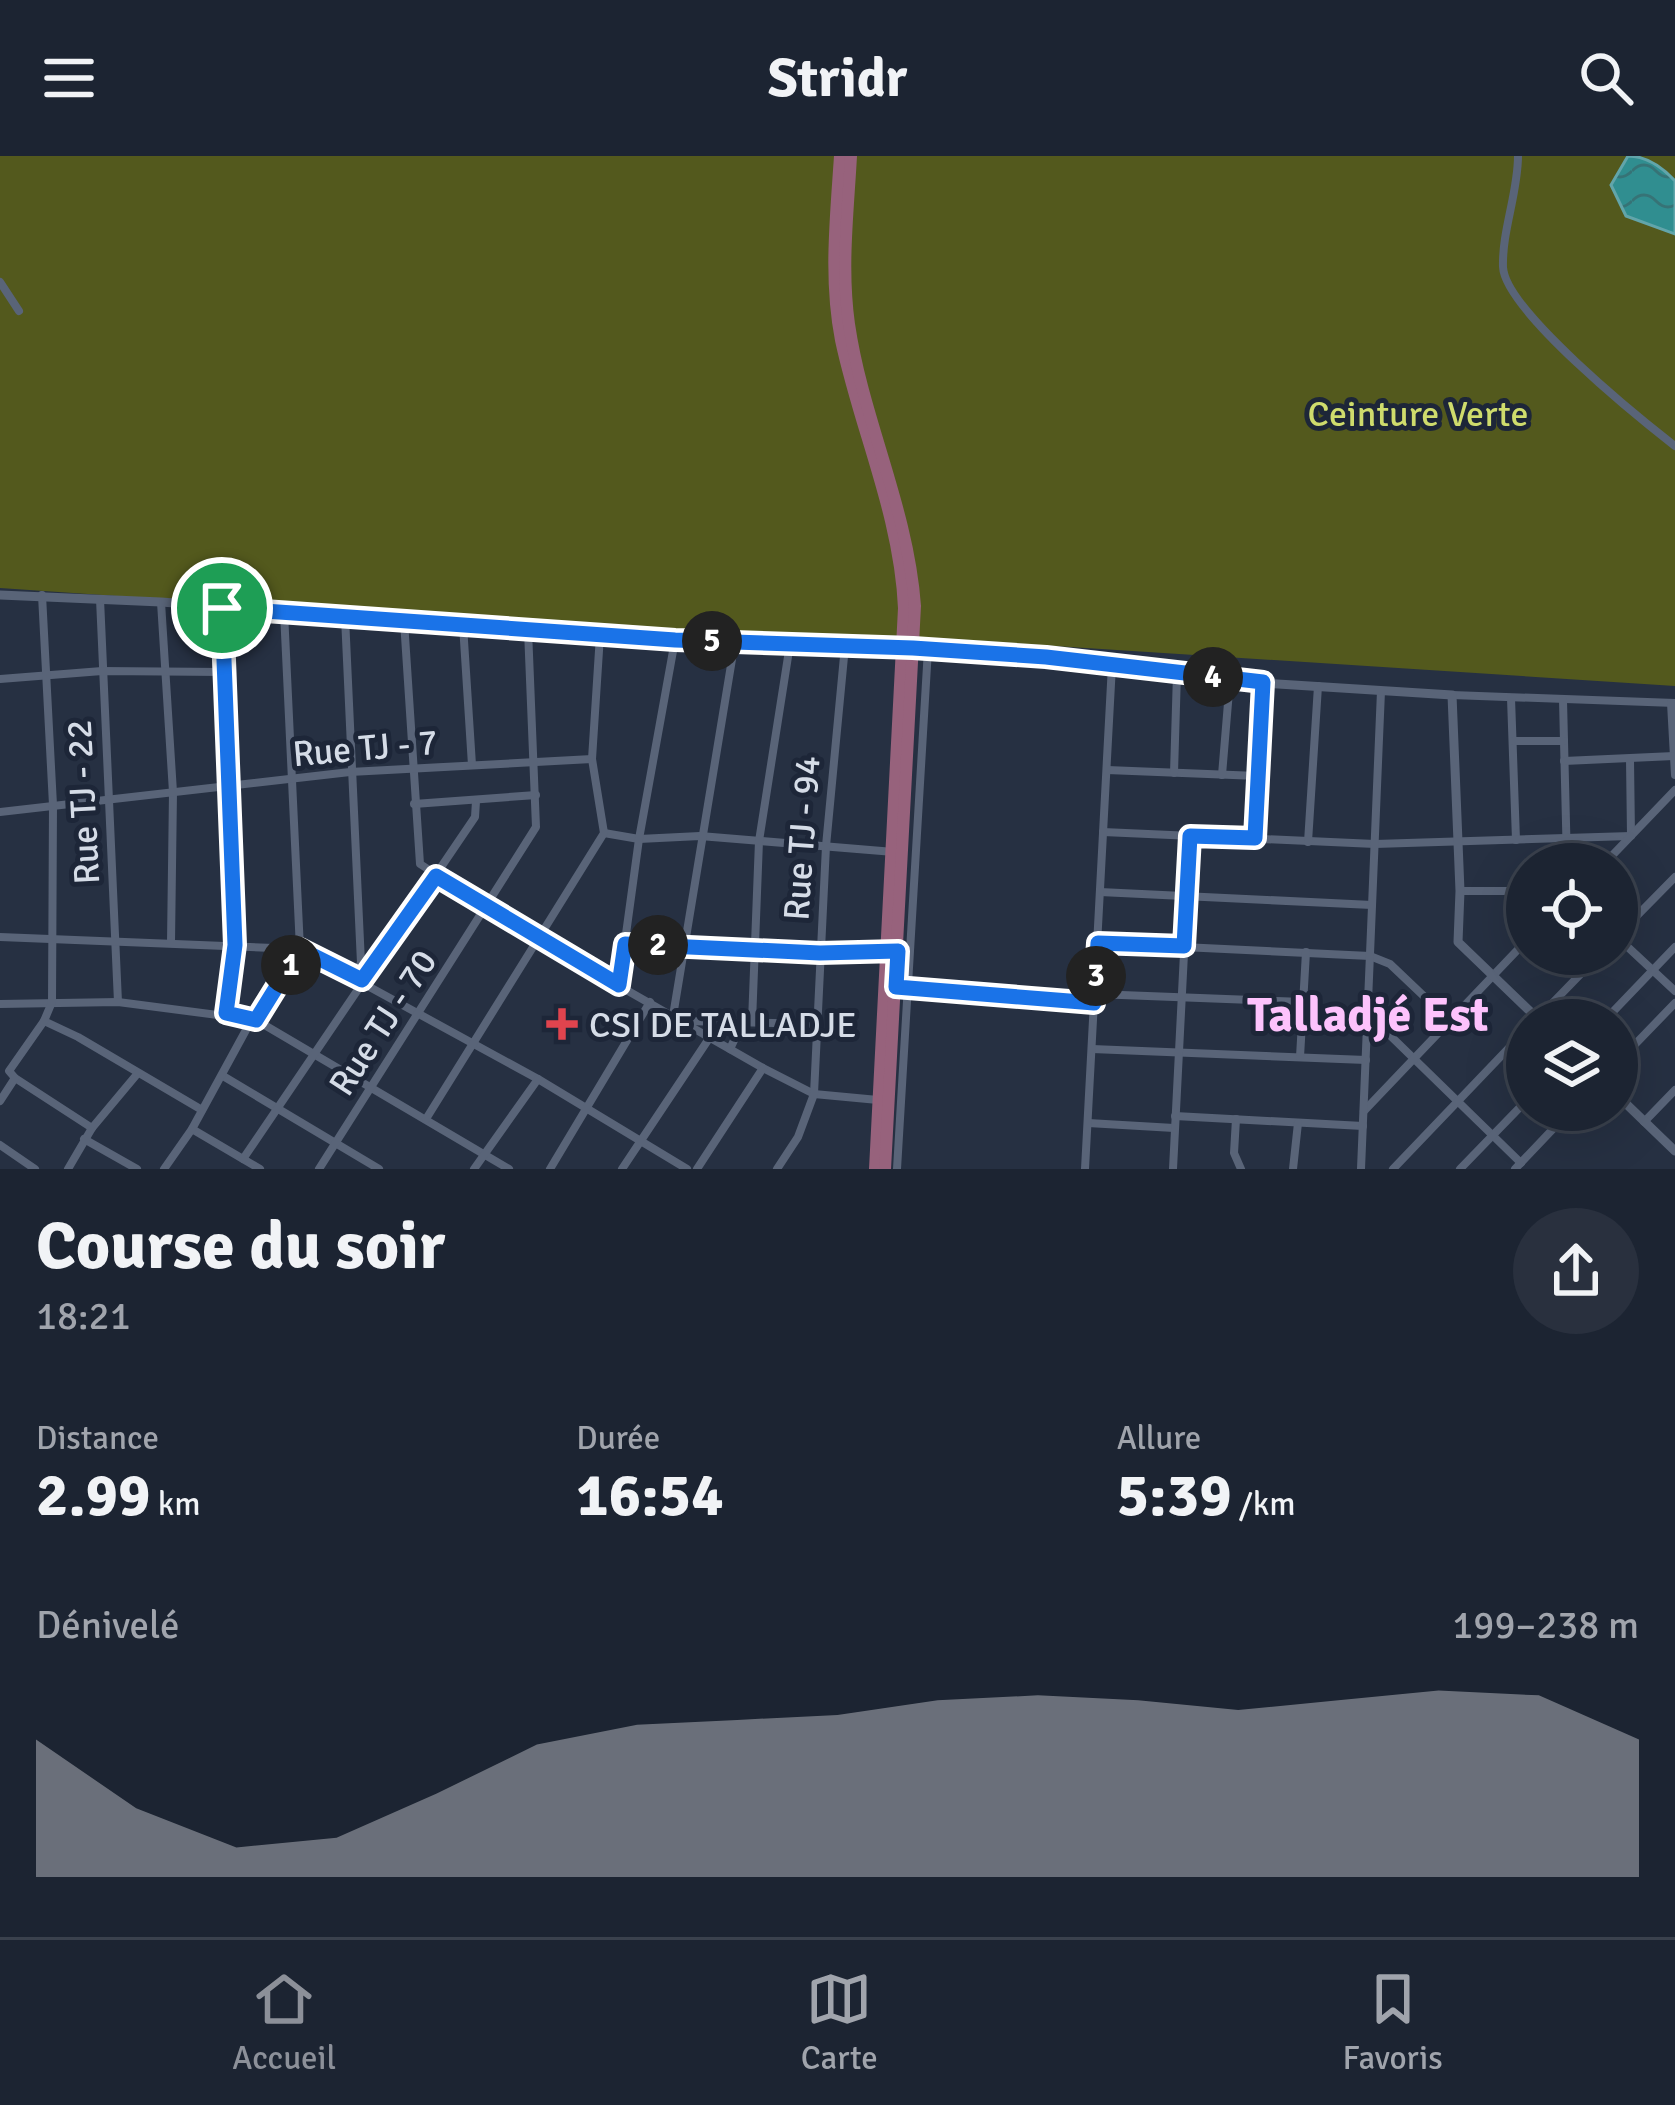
<!DOCTYPE html>
<html lang="fr">
<meta charset="utf-8">
<style>
:root{--surface:#1c2432;--page:#29303e;--text:#f1f3f6;--muted:#a0a4ac;--line:#3a414d;--accent:#8c9099}
body{margin:0;font-family:Signika,sans-serif;background:var(--page);color:var(--text);height:100vh;display:flex;flex-direction:column;font-size:45px;white-space:nowrap}
*{box-sizing:border-box;margin:0}
p{font-size:39px;color:var(--muted)}
.icon{flex:none;width:66px;height:66px;fill:none;stroke:currentColor;stroke-width:2;stroke-linecap:round;stroke-linejoin:round}
.map{position:relative;height:1013px;overflow:hidden}
.drawer{display:flex;flex-direction:column;background:var(--surface);flex:1}
.drawer>*{flex:none}
.fabs{position:absolute;left:1506px;top:687px;display:grid;gap:24px}
.fabs a{display:grid;place-items:center;width:132px;height:132px;border-radius:50%;background:var(--surface);box-shadow:0 12px 48px #0002,0 0 0 3px var(--line);font-size:60px}
.pin{position:absolute;display:grid;place-items:center;width:102px;height:102px;color:#fff;margin:-51px;border:6px solid #fff;border-radius:50%;box-shadow:0 3px 12px #0007}
.km{position:absolute;width:60px;height:60px;margin:-30px;border-radius:50%;background:#222;color:#fff;font-size:33px;line-height:60px;text-align:center}
.round{display:grid;place-items:center;flex:none;width:126px;height:126px;border-radius:63px;background:var(--page)}
.overview{display:flex;align-items:center;justify-content:space-between;height:204px;padding:0 36px}
h1{font-size:66px;font-weight:800;line-height:90px}
.metrics{display:grid;grid-template-columns:repeat(3,1fr);gap:18px;height:204px;padding:12px 36px}
.metrics div{display:grid;align-content:center}
.metrics b{font-size:60px;font-weight:800}
.metrics small{font-size:33px;font-weight:400}
.metrics p{font-size:33px}
.chart{height:336px;padding:24px 36px}
.chart p{display:flex;justify-content:space-between}
.chart svg{width:100%;height:216px;margin-top:12px;fill:var(--accent);opacity:.7}
header{display:flex;justify-content:space-between;align-items:center;height:156px;padding:0 36px;background:var(--surface);font-size:54px;font-weight:800}
.tabs{display:flex;justify-content:space-around;align-items:center;height:168px;border-top:3px solid var(--line);background:var(--surface);font-size:33px;color:var(--muted)}
.tabs a{display:grid;justify-items:center;gap:6px}
.tabs .on{color:var(--accent)}
.map>svg:first-child{display:block}
.park{fill:#53591d}
.water{fill:url(#water-waves);stroke:#62a5aa;stroke-width:3}
.lines{fill:none;stroke-linecap:round;stroke-linejoin:round}
.minor{stroke:#596478;stroke-width:8}
.tertiary{stroke:#596478;stroke-width:9}
.primary{stroke:#97627c;stroke-width:12}
.route-casing{stroke:#fff;stroke-width:24}
.route{stroke:#1a73e8;stroke-width:15}
.health-dot{fill:#e0444e;stroke:#1d2638;stroke-width:4.5}
.labels{text-anchor:middle;stroke-width:10;stroke-linejoin:round;paint-order:stroke}
.park-label{font-size:36px;fill:#cfdc6c;stroke:#1d2638}
.street-label{font-size:36px;fill:#d5dce7;stroke:#1d2638}
.poi-label{font-size:36px;fill:#d5dce7;stroke:#1d2638;text-anchor:start}
.district-label{font-size:48px;font-weight:bold;fill:#fdc2fc;stroke:#1d2638}
</style>
<header><svg class="icon" aria-label="menu" viewBox="0 0 24 24"><path d="M4 6h16M4 12h16M4 18h16"/></svg>Stridr<svg class="icon" aria-label="search" viewBox="0 0 24 24"><circle cx="10" cy="10" r="6"/><path d="M15 15l6 6"/></svg></header>
<div class="map">
<svg width="1675" height="1013" viewBox="0 0 1675 1013">
<defs>
<pattern id="water-waves" width="16" height="10" patternUnits="userSpaceOnUse" patternTransform="scale(3)"><rect width="16" height="10" fill="#308e90"/><path d="M0 5q4-4 8 0t8 0" fill="none" stroke="#367376"/></pattern>
</defs>
<rect width="100%" height="100%" fill="#263042"/>
<!-- park -->
<polygon class="park" points="0,0 1675,0 1675,530 901,480 570,471 0,432"/>
<!-- water -->
<path class="water" d="M1628 0C1646 0 1663 12 1675 25V78L1626 60 1611 29Z"/>
<g class="lines">
<!-- minor -->
<g class="minor">
<path d="M1518 0C1518 37 1502 74 1503 111 1505 154 1639 262 1675 290"/>
<polyline points="0,126 19,155"/>
<polyline points="100,443 118,846"/>
<polyline points="161,446 173,636 171,786"/>
<polyline points="222,451 234,789 226,857"/>
<polyline points="284,456 300,793"/>
<polyline points="345,461 361,807 354,820"/>
<polyline points="404,465 420,708 537,783 763,912 814,938 878,944"/>
<polyline points="463,469 472,609"/>
<polyline points="0,523 102,515 223,516"/>
<polyline points="1452,539 1675,547"/>
<polyline points="1511,542 1516,684"/>
<polyline points="1563,544 1567,708"/>
<polyline points="1671,547 1675,619"/>
<polyline points="1513,585 1564,585"/>
<polyline points="1630,604 1631,679"/>
<polyline points="1564,605 1674,600"/>
<polyline points="1107,614 1258,620"/>
<polyline points="1174,617 1177,517"/>
<polyline points="1222,619 1230,523"/>
<polyline points="414,648 536,639"/>
<polyline points="0,656 350,616 592,603"/>
<polyline points="1103,676 1375,688 1631,680"/>
<polyline points="604,677 639,683 700,680 894,696"/>
<polyline points="1255,683 1263,527"/>
<polyline points="1308,686 1318,530"/>
<polyline points="1604,708 1675,634"/>
<polyline points="1460,735 1527,735"/>
<polyline points="1100,736 1372,749"/>
<polyline points="1617,780 1675,721"/>
<polyline points="0,781 300,793 538,923 687,1013"/>
<polyline points="1617,781 1675,835"/>
<polyline points="1098,787 1370,800 1390,808 1450,865"/>
<polyline points="625,788 888,796"/>
<polyline points="619,829 639,683 675,484"/>
<polyline points="904,832 1094,847"/>
<polyline points="1095,838 1303,846"/>
<polyline points="0,848 118,846 256,864 509,1013"/>
<polyline points="1369,859 1521,1007"/>
<polyline points="673,860 735,485"/>
<polyline points="1537,863 1600,798"/>
<polyline points="1605,864 1675,791"/>
<polyline points="44,865 78,881 202,954"/>
<polyline points="683,865 818,868"/>
<polyline points="752,866 759,685 790,488"/>
<polyline points="730,893 743,865"/>
<polyline points="1092,893 1366,904"/>
<polyline points="1300,901 1306,796"/>
<polyline points="1617,907 1675,847"/>
<polyline points="223,920 379,1013"/>
<polyline points="15,922 92,972"/>
<polyline points="0,945 15,922 9,915 44,865 52,846 53,649 42,439"/>
<polyline points="1364,955 1527,784"/>
<polyline points="1175,960 1363,970"/>
<polyline points="426,963 604,677 592,603 600,479"/>
<polyline points="1236,963 1234,997 1241,1013"/>
<polyline points="1644,966 1675,934"/>
<polyline points="1088,967 1174,972"/>
<polyline points="192,973 260,1013"/>
<polyline points="84,983 137,1013"/>
<polyline points="0,989 35,1013"/>
<polyline points="243,1003 475,661 476,645"/>
<polyline points="68,1013 92,972 138,917"/>
<polyline points="164,1013 192,973 246,874 300,793"/>
<polyline points="319,1013 536,671 528,474"/>
<polyline points="474,1013 538,923"/>
<polyline points="550,1013 650,846"/>
<polyline points="622,1013 710,881"/>
<polyline points="697,1013 763,912"/>
<polyline points="777,1013 798,981 814,938 826,690 845,490"/>
<polyline points="897,1013 928,493"/>
<polyline points="1085,1013 1112,509"/>
<polyline points="1173,1013 1190,680"/>
<polyline points="1293,1013 1298,967"/>
<polyline points="1361,1013 1381,535"/>
<polyline points="1393,1013 1527,873"/>
<polyline points="1460,1013 1527,944"/>
<polyline points="1515,1013 1571,954"/>
</g>
<!-- tertiary -->
<g class="tertiary">
<polyline points="0,439 161,446 675,484 928,493 1046,501 1263,527 1452,539 1460,735 1458,786 1539,864"/>
<polyline points="1617,939 1675,995"/>
</g>
<!-- primary -->
<g class="primary">
<path d="M840 0C836 61 829 123 841 184 860 274 900 359 904 452L875 1013"/>
<path d="M851 0C848 56 841 112 849 168 863 264 908 352 915 450L885 1013"/>
</g>
</g>
<g class="lines">
<!-- route casing -->
<g class="route-casing">
<polygon id="route" points="222,452 675,484 913,492 1046,501 1263,526 1255,682 1190,680 1184,790 1098,787 1094,847 896,831 898,795 820,797 625,788 619,829 436,720 362,824 300,793 256,864 226,857 235,789"/>
</g>
<!-- route -->
<use href="#route" class="route"/>
</g>
<!-- markers -->
<path class="health-dot" d="M556 850h12v12h12v12h-12v12h-12v-12h-12v-12h12z"/>
<g class="labels">
<!-- park labels -->
<g class="park-label">
<text x="1418" y="270">Ceinture Verte</text>
</g>
<!-- street labels -->
<g class="street-label">
<text transform="translate(365 591) rotate(-5)" y="13">Rue TJ - 7</text>
<text transform="translate(82 646) rotate(-93)" y="13">Rue TJ - 22</text>
<text transform="translate(801 682) rotate(-86)" y="13">Rue TJ - 94</text>
<text transform="translate(382 866) rotate(-57)" y="13">Rue TJ - 70</text>
</g>
<!-- poi labels -->
<g class="poi-label">
<text x="589" y="881">CSI DE TALLADJE</text>
</g>
<!-- district labels -->
<g class="district-label">
<text x="1368" y="875">Talladjé Est</text>
</g>
</g>
</svg>
<div class="fabs">
<a><svg class="icon" aria-label="locate" viewBox="0 0 24 24"><circle cx="12" cy="12" r="6"/><path d="M12 2v4M12 18v4M2 12h4M18 12h4"/></svg></a>
<a><svg class="icon" aria-label="layers" viewBox="0 0 24 24"><path d="M12 4l9 5-9 5-9-5zM3 14l9 5 9-5"/></svg></a>
</div>
<div class="pin" style="left:222px;top:452px;background:#1e9e55"><svg class="icon" aria-label="arrive" viewBox="0 0 24 24"><path d="M6 21V4h12l-3 4 3 4H6"/></svg></div>
<b class="km" style="left:291px;top:809px">1</b>
<b class="km" style="left:658px;top:789px">2</b>
<b class="km" style="left:1096px;top:820px">3</b>
<b class="km" style="left:1213px;top:521px">4</b>
<b class="km" style="left:712px;top:485px">5</b>
</div>
<section class="drawer">
<div class="overview"><div><h1>Course du soir</h1><p>18:21</p></div><a class="round"><svg class="icon" aria-label="share" viewBox="0 0 24 24"><path d="M12 15V3M7 8l5-5 5 5M5 13v7h14v-7"/></svg></a></div>
<div class="metrics">
<div><p>Distance</p><b>2.99<small> km</small></b></div>
<div><p>Durée</p><b>16:54</b></div>
<div><p>Allure</p><b>5:39<small> /km</small></b></div>
</div>
<div class="chart"><p><span>Dénivelé</span>199–238 m</p>
<svg viewBox="0 0 160 44" preserveAspectRatio="none"><path d="M0 44V16L10 30L20 38L30 36L40 27L50 17L60 13L70 12L80 11L90 8L100 7L110 8L120 10L130 8L140 6L150 7L160 16V44z"/></svg>
</div>
</section>
<nav class="tabs">
<a class="on"><svg class="icon" aria-label="home" viewBox="0 0 24 24"><path d="M3 11l9-7 9 7M6 9v11h12V9"/></svg>Accueil</a>
<a><svg class="icon" aria-label="map" viewBox="0 0 24 24"><path d="M3 6l6-2 6 2 6-2v14l-6 2-6-2-6 2zM9 4v14M15 6v14"/></svg>Carte</a>
<a><svg class="icon" aria-label="saved" viewBox="0 0 24 24"><path d="M7 4h10v16l-5-4-5 4z"/></svg>Favoris</a>
</nav>
